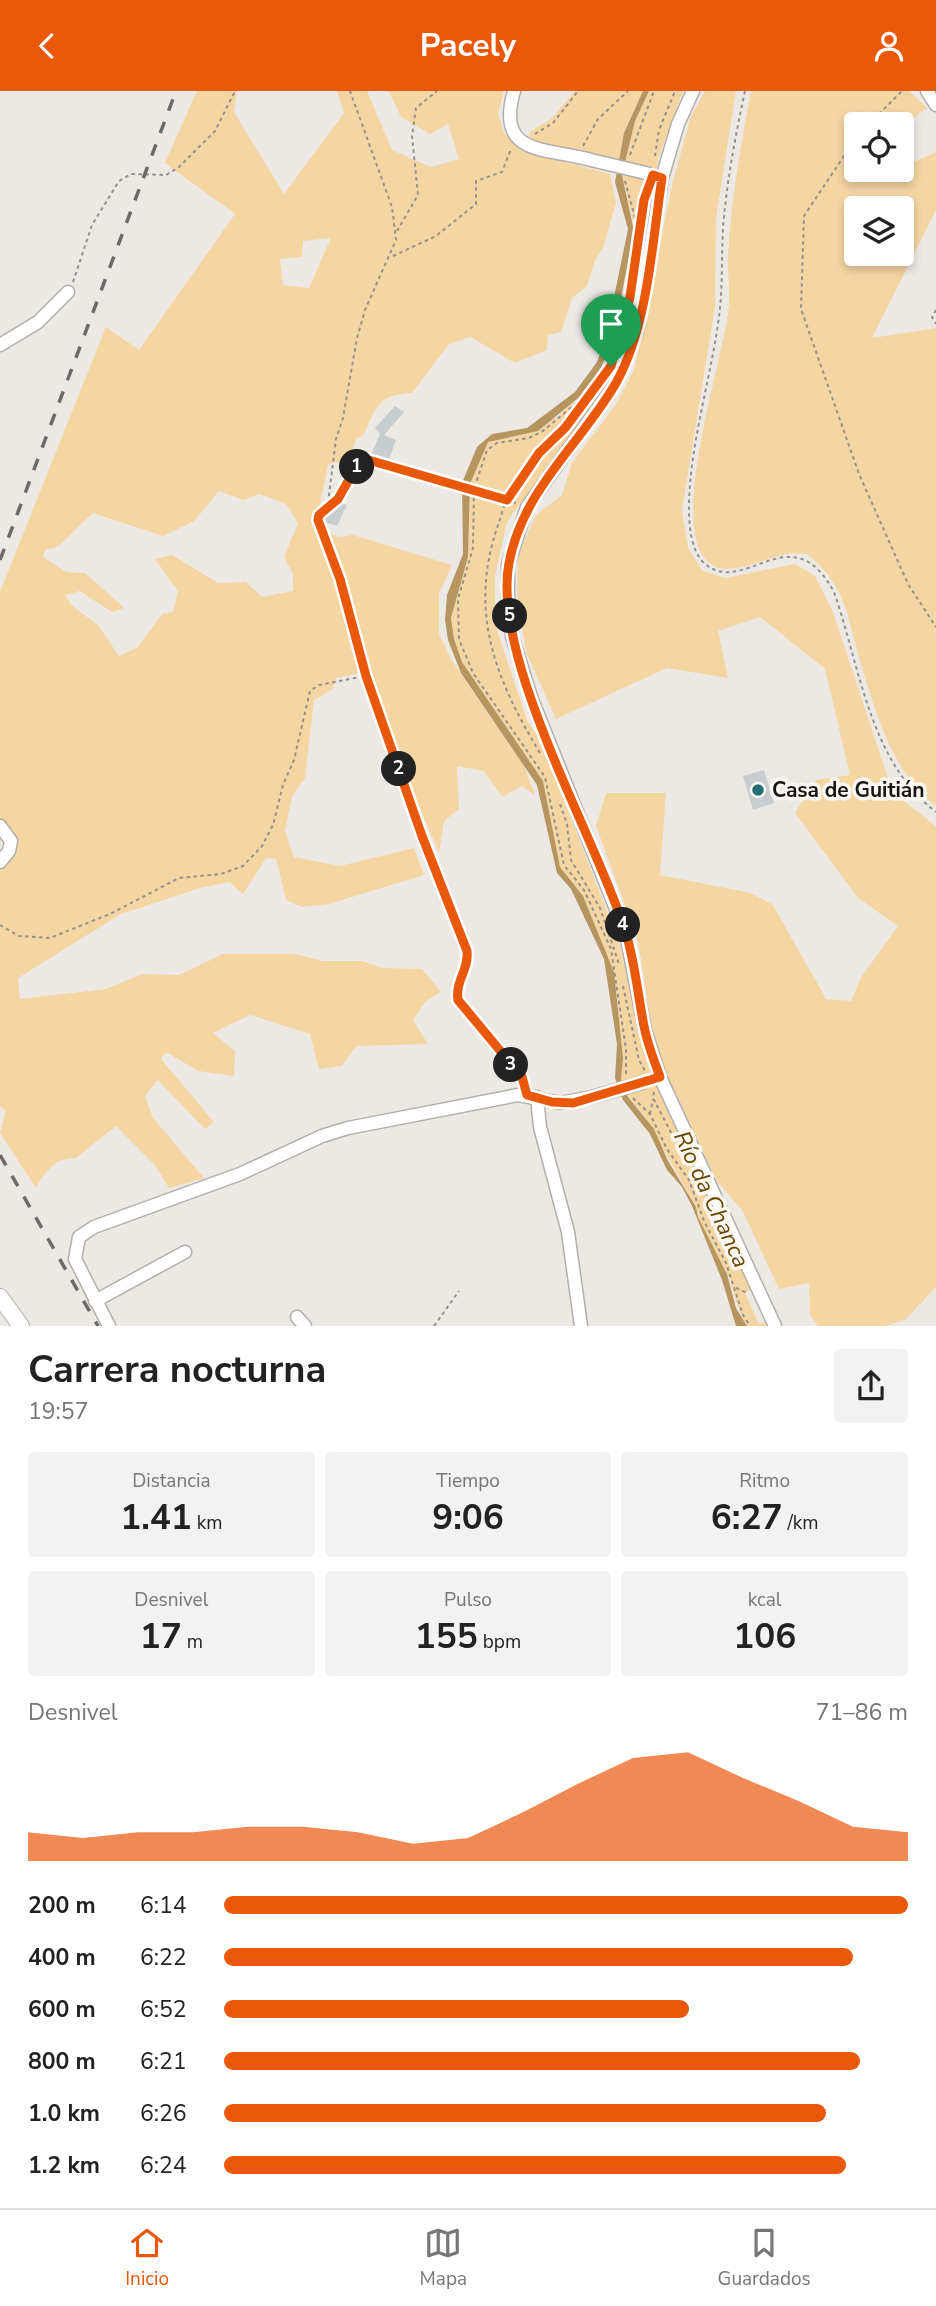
<!DOCTYPE html>
<html lang="es">
<meta charset="utf-8">
<style>
:root{--surface:#fff;--page:#f2f2f2;--text:#222;--muted:#767676;--line:#e0e0e0;--accent:#ea580c}
body{margin:0;font-family:"Nunito Sans",sans-serif;background:var(--page);color:var(--text);height:100vh;display:flex;flex-direction:column;font-size:26px;white-space:nowrap}
*{box-sizing:border-box;margin:0}
p{font-size:23px;color:var(--muted)}
.icon{flex:none;width:38px;height:38px;fill:none;stroke:currentColor;stroke-width:2;stroke-linecap:round;stroke-linejoin:round}
.map{position:relative;height:1235px;overflow:hidden}
.panel{display:flex;flex-direction:column;background:var(--surface);flex:1}
.panel>*{flex:none}
.fabs{position:absolute;left:844px;top:21px;display:grid;gap:14px}
.fabs a{display:grid;place-items:center;width:70px;height:70px;border-radius:7px;background:var(--surface);box-shadow:0 4px 10px #0003;font-size:35px}
.pin{position:absolute;display:grid;place-items:center;width:60px;height:60px;color:#fff;margin:-72px -30px;border-radius:50% 50% 50% 0;rotate:-45deg;box-shadow:0 0 7px #0007}
.pin .icon{rotate:45deg}
.km{position:absolute;width:35px;height:35px;margin:-18px;border-radius:50%;background:#222;color:#fff;font-size:19px;line-height:35px;text-align:center}
.round{display:grid;place-items:center;flex:none;width:74px;height:74px;border-radius:7px;background:var(--page)}
.headline{display:flex;align-items:center;justify-content:space-between;height:119px;padding:0 28px}
h1{font-size:38px;font-weight:700;line-height:52px}
.figures{display:grid;grid-template-columns:repeat(3,1fr);gap:10px;height:119px;padding:7px 28px}
.figures div{display:grid;align-content:center;border-radius:7px;background:var(--page);text-align:center}
.figures b{font-size:35px;font-weight:700}
.figures small{font-size:19px;font-weight:400}
.figures p{font-size:19px}
.chart{height:196px;padding:14px 28px}
.chart p{display:flex;justify-content:space-between}
.chart svg{width:100%;height:126px;margin-top:7px;fill:var(--accent);opacity:.7}
ul{padding:0 28px;list-style:none;font-size:23px}
li{display:grid;grid-template-columns:112px 84px 1fr;align-items:center;height:52px}
li i{height:18px;border-radius:9px;background:var(--accent)}
header{display:flex;justify-content:space-between;align-items:center;height:91px;padding:0 28px;background:var(--accent);color:#fff;font-size:32px;font-weight:700}
.dock{display:flex;justify-content:space-around;align-items:center;height:98px;border-top:2px solid var(--line);background:var(--surface);font-size:19px;color:var(--muted)}
.dock a{display:grid;justify-items:center;gap:4px}
.dock .active{color:var(--accent)}
.map>svg:first-child{display:block}
.green{fill:#f5d5a2;fill-rule:evenodd}
.water{fill:#b69560}
.building{fill:#c8cecf}
.lines{fill:none;stroke-linecap:round;stroke-linejoin:round}
.minor-casing{stroke:#b2afab;stroke-width:15}
.major-casing{stroke:#b2afab;stroke-width:18}
.path{stroke:#93908d;stroke-width:2;stroke-dasharray:3.5 3.5;stroke-linecap:butt}
.minor{stroke:#fff;stroke-width:12}
.major{stroke:#fff;stroke-width:16}
.rail{stroke:#6c6a67;stroke-width:3.5;stroke-dasharray:12 12;stroke-linecap:butt}
.minor-bridge-casing{stroke:#b2afab;stroke-width:15;stroke-linecap:butt}
.minor-bridge{stroke:#fff;stroke-width:12}
.route-casing{stroke:#fff;stroke-width:14}
.route{stroke:#ea580c;stroke-width:9}
.poi-dot{fill:#246f74;stroke:#faf7f2;stroke-width:2.5}
.labels{text-anchor:middle;stroke-width:7;stroke-linejoin:round;paint-order:stroke}
.poi-label{font-size:21px;font-weight:bold;fill:#171614;stroke:#faf7f2;text-anchor:start}
.water-label{font-size:23px;font-style:italic;fill:#684700;stroke:#faf7f2}
</style>
<header><svg class="icon" aria-label="back" viewBox="0 0 24 24"><path d="M15 5l-7 7 7 7"/></svg>Pacely<svg class="icon" aria-label="person" viewBox="0 0 24 24"><circle cx="12" cy="8" r="4"/><path d="M4 21q1-7 8-7t8 7"/></svg></header>
<div class="map">
<svg width="936" height="1235" viewBox="0 0 936 1235">
<rect width="100%" height="100%" fill="#ece9e5"/>
<!-- green -->
<g class="green">
<path d="M197 0H237L234 21 284 103 344 22 337 0H367L392 59 431 76 459 68 448 33 430 43 401 26 390 2 385 0H504L498 23 504 42 520 59 610 83 616 112 603 157 595 169 587 195 572 207 561 241 548 244 547 259 515 272 470 246 449 253 412 302C377 304 377 315 363 345L356 347 350 369 328 373C325 394 318 415 317 437L339 446 353 444 452 474 439 503V543L451 568 524 675 535 704 522 695 502 706 484 680 457 675 459 718 444 730 439 762 414 704 370 580 336 587 333 598 314 609 305 687 292 705 285 740 294 766 340 775 414 757 424 784 329 813 302 816 286 809 276 768 266 767 243 803 229 791 200 797 121 823 18 887 20 908 106 898 142 883 179 884 223 863H295L323 870H362L383 877 422 878 441 901 426 910 413 929 428 953 356 955 342 975 319 978 310 943 250 924 213 942 235 960 234 985 198 980 166 961 161 968 214 1031 205 1038 158 989 145 1005 153 1027 204 1087 169 1097 155 1074 116 1035 76 1067C56 1066 44 1081 36 1097L0 1042 6 1020 0 1015V777L15 757 11 739 0 732V501L106 236 139 259 235 123 165 72ZM331 147 309 197 283 194 280 168 302 166 303 150ZM219 400 243 409 259 403 286 413 298 432 284 466 293 483V500L262 506 246 491 218 492 172 464 155 468 178 500 173 521 162 523 138 556 119 565 98 534 72 515 65 504 80 500 112 521 124 517 85 482 66 481 43 466 45 459 58 456 93 422 163 445 194 430Z"/>
<polygon points="575,0 643,0 624,42 619,69 526,51 531,40 551,28"/>
<polygon points="649,0 683,0 658,68 650,127 633,130 622,84 635,30"/>
<polygon points="705,0 736,0 716,127 715,216 682,419 688,457 703,480 725,487 795,473 815,485 833,521 893,702 936,735 936,1196 905,1229 885,1235 818,1235 810,1224 809,1192 779,1198 742,1119 717,1090 665,982 650,928 638,850 596,735 606,702 666,702 660,784 750,802 773,814 826,908 851,910 862,885 898,835 858,807 795,722 816,689 850,684 825,578 760,526 718,540 728,587 667,577 556,628 526,561 517,505 518,462 536,424 562,404 572,372 616,313 634,279 673,90 691,25"/>
<path d="M751 0H909L927 17 901 37V33H856L854 74 856 79 886 84 936 61V119L872 247 936 237V715C892 682 875 620 860 570 847 525 846 494 807 463 800 463 793 462 786 463 763 467 725 491 705 468 671 428 721 274 728 223 731 203 727 183 728 164 731 109 741 54 751 0ZM856 117H901V163H856Z"/>
<path d="M574 311 586 322 507 431 495 485V533L527 629 542 652 619 852 649 977 752 1198 745 1202 759 1233 767 1230 769 1235H747C736 1218 735 1200 727 1182 717 1160 700 1140 696 1116L646 1027 628 1006 621 988 623 967 614 881 583 805 560 776 543 690 462 571 454 548 451 527 468 466 470 393 488 350 556 327Z"/>
</g>
<!-- water -->
<polygon class="water" points="643,0 649,0 635,30 622,84 634,140 615,238 600,280 588,299 538,340 488,351 470,393 468,466 451,527 454,548 462,571 543,690 560,776 583,805 614,881 623,967 621,988 628,1006 654,1038 668,1070 696,1116 698,1126 727,1183 736,1217 747,1235 736,1235 722,1189 692,1115 682,1096 667,1079 650,1043 623,1009 615,987 617,953 604,868 571,798 557,782 537,694 461,582 448,549 445,529 447,504 463,463 462,392 477,356 492,343 527,337 575,301 597,271 605,250 628,138 615,91 624,42"/>
<!-- building -->
<g class="building">
<polygon points="395,315 404,321 384,344 396,349 388,371 371,364 380,343 375,337"/>
<polygon points="339,411 347,414 337,435 324,431 327,420 332,421"/>
<polygon points="764,679 774,712 753,719 743,685"/>
</g>
<g class="lines">
<!-- minor casing -->
<g class="minor-casing">
<g id="minor">
<path d="M514 0C495 66 546 56 591 69"/>
<polyline points="693,0 678,33 662,87 637,236 628,264 615,293 527,416 508,474 508,507 512,545 531,606 626,843 645,939 660,986 775,1235"/>
<polyline points="927,0 936,14"/>
<polyline points="0,254 38,231 68,201"/>
<polyline points="0,735 11,750 9,760 0,771"/>
<polyline points="537,1006 540,1036 568,1141 581,1235"/>
<polyline points="95,1210 185,1161"/>
<polyline points="297,1226 305,1235"/>
<polyline points="109,1235 75,1168 79,1146 94,1136 240,1083 322,1045 348,1037 518,1004 560,1012 592,1006"/>
</g>
</g>
<!-- major casing -->
<g class="major-casing">
<polyline id="major" points="0,1206 21,1235"/>
</g>
<!-- path -->
<g class="path">
<path d="M745 0C736 42 728 84 724 126 721 156 723 187 720 217 713 282 689 353 689 417 689 435 691 460 704 472 744 508 791 421 834 501 860 575 869 670 936 721"/>
<polyline points="869,33 902,0"/>
<polyline points="535,43 553,32 578,0"/>
<polyline points="856,47 804,125 801,218 859,383 908,493 936,536"/>
<polyline points="583,55 598,28 628,0"/>
<polyline points="630,64 654,0"/>
<polyline points="655,65 659,39 675,0"/>
<polyline points="625,90 638,138 620,233 605,276 587,303 543,340 529,347 497,352 487,359 474,398 473,457 458,508 459,548 473,582 545,686 564,774 584,799 611,858 626,958 626,985"/>
<polyline points="642,130 646,104"/>
<polyline points="397,140 418,104 412,45 416,17 437,0"/>
<polyline points="393,165 436,145 476,113 476,90 502,81 511,58"/>
<polyline points="73,191 92,134 119,90 131,83 166,84 179,76 215,40 235,0"/>
<polyline points="936,219 932,226 936,233"/>
<polyline points="620,247 628,215"/>
<polyline points="328,412 336,348 343,327 357,247 365,219 396,149 392,116 350,0"/>
<path d="M516 412 365 368 359 371 338 408 319 423V430L340 487 366 585 422 745 468 860C469 879 455 890 458 909L524 992"/>
<path d="M540 662C495 587 468 521 498 434 502 423 505 409 511 399 533 366 563 341 587 310"/>
<polyline points="560,713 567,733 571,769 600,817 619,873"/>
<polyline points="0,834 19,845 50,847 110,823 179,787 221,783 243,775 262,755 273,734 283,694 294,669 310,600 319,594 365,585"/>
<polyline points="623,895 639,969 645,980"/>
<polyline points="654,1001 653,1007 675,1049"/>
<polyline points="633,1007 650,1023 667,1058 689,1089 704,1130 726,1172 743,1224 750,1235"/>
<polyline points="650,1023 653,1008"/>
<polyline points="736,1197 747,1202"/>
<polyline points="434,1235 459,1200"/>
</g>
<!-- minor -->
<use href="#minor" class="minor"/>
<!-- major -->
<use href="#major" class="major"/>
<!-- rail -->
<g class="rail">
<polyline points="0,469 176,0"/>
<polyline points="0,1064 98,1235"/>
</g>
<!-- minor-bridge casing -->
<g class="minor-bridge-casing">
<g id="minor-bridge">
<polyline points="591,69 650,83"/>
<polyline points="592,1006 645,991"/>
</g>
</g>
<!-- minor-bridge -->
<use href="#minor-bridge" class="minor-bridge"/>
</g>
<g class="lines">
<!-- route casing -->
<g class="route-casing">
<path id="route" d="M653 84 662 87C652 152 648 235 616 292 580 354 523 398 509 472 491 568 596 746 626 842 635 872 638 905 644 935 647 952 654 969 660 986L573 1012 552 1011 527 1004 522 986 458 909C455 890 469 879 467 860L422 745 366 585 340 488 318 429 319 424 338 408 359 371 365 368 507 409 539 362 565 337 611 275 630 206 644 109Z"/>
</g>
<!-- route -->
<use href="#route" class="route"/>
</g>
<!-- markers -->
<circle class="poi-dot" cx="758" cy="699" r="7"/>
<g class="labels">
<!-- poi labels -->
<g class="poi-label">
<text x="772" y="706">Casa de Guitián</text>
</g>
<!-- water labels -->
<g class="water-label">
<text transform="translate(712 1108) rotate(65)" y="8">Río da Chanca</text>
</g>
</g>
</svg>
<div class="fabs">
<a><svg class="icon" aria-label="locate" viewBox="0 0 24 24"><circle cx="12" cy="12" r="6"/><path d="M12 2v4M12 18v4M2 12h4M18 12h4"/></svg></a>
<a><svg class="icon" aria-label="layers" viewBox="0 0 24 24"><path d="M12 4l9 5-9 5-9-5zM3 14l9 5 9-5"/></svg></a>
</div>
<div class="pin" style="left:611px;top:275px;background:#1e9e55"><svg class="icon" aria-label="arrive" viewBox="0 0 24 24"><path d="M6 21V4h12l-3 4 3 4H6"/></svg></div>
<b class="km" style="left:357px;top:376px">1</b>
<b class="km" style="left:399px;top:678px">2</b>
<b class="km" style="left:511px;top:974px">3</b>
<b class="km" style="left:623px;top:834px">4</b>
<b class="km" style="left:510px;top:525px">5</b>
</div>
<section class="panel">
<div class="headline"><div><h1>Carrera nocturna</h1><p>19:57</p></div><a class="round"><svg class="icon" aria-label="share" viewBox="0 0 24 24"><path d="M12 15V3M7 8l5-5 5 5M5 13v7h14v-7"/></svg></a></div>
<div class="figures">
<div><p>Distancia</p><b>1.41<small> km</small></b></div>
<div><p>Tiempo</p><b>9:06</b></div>
<div><p>Ritmo</p><b>6:27<small> /km</small></b></div>
</div>
<div class="figures">
<div><p>Desnivel</p><b>17<small> m</small></b></div>
<div><p>Pulso</p><b>155<small> bpm</small></b></div>
<div><p>kcal</p><b>106</b></div>
</div>
<div class="chart"><p><span>Desnivel</span>71–86 m</p>
<svg viewBox="0 0 160 44" preserveAspectRatio="none"><path d="M0 44V34L10 36L20 34L30 34L40 32L50 32L60 34L70 38L80 36L90 27L100 17L110 8L120 6L130 15L140 23L150 32L160 34V44z"/></svg>
</div>
<ul>
<li><b>200 m</b>6:14<i style="width:100%"></i></li>
<li><b>400 m</b>6:22<i style="width:92%"></i></li>
<li><b>600 m</b>6:52<i style="width:68%"></i></li>
<li><b>800 m</b>6:21<i style="width:93%"></i></li>
<li><b>1.0 km</b>6:26<i style="width:88%"></i></li>
<li><b>1.2 km</b>6:24<i style="width:91%"></i></li>
</ul>
</section>
<nav class="dock">
<a class="active"><svg class="icon" aria-label="home" viewBox="0 0 24 24"><path d="M3 11l9-7 9 7M6 9v11h12V9"/></svg>Inicio</a>
<a><svg class="icon" aria-label="map" viewBox="0 0 24 24"><path d="M3 6l6-2 6 2 6-2v14l-6 2-6-2-6 2zM9 4v14M15 6v14"/></svg>Mapa</a>
<a><svg class="icon" aria-label="saved" viewBox="0 0 24 24"><path d="M7 4h10v16l-5-4-5 4z"/></svg>Guardados</a>
</nav>
